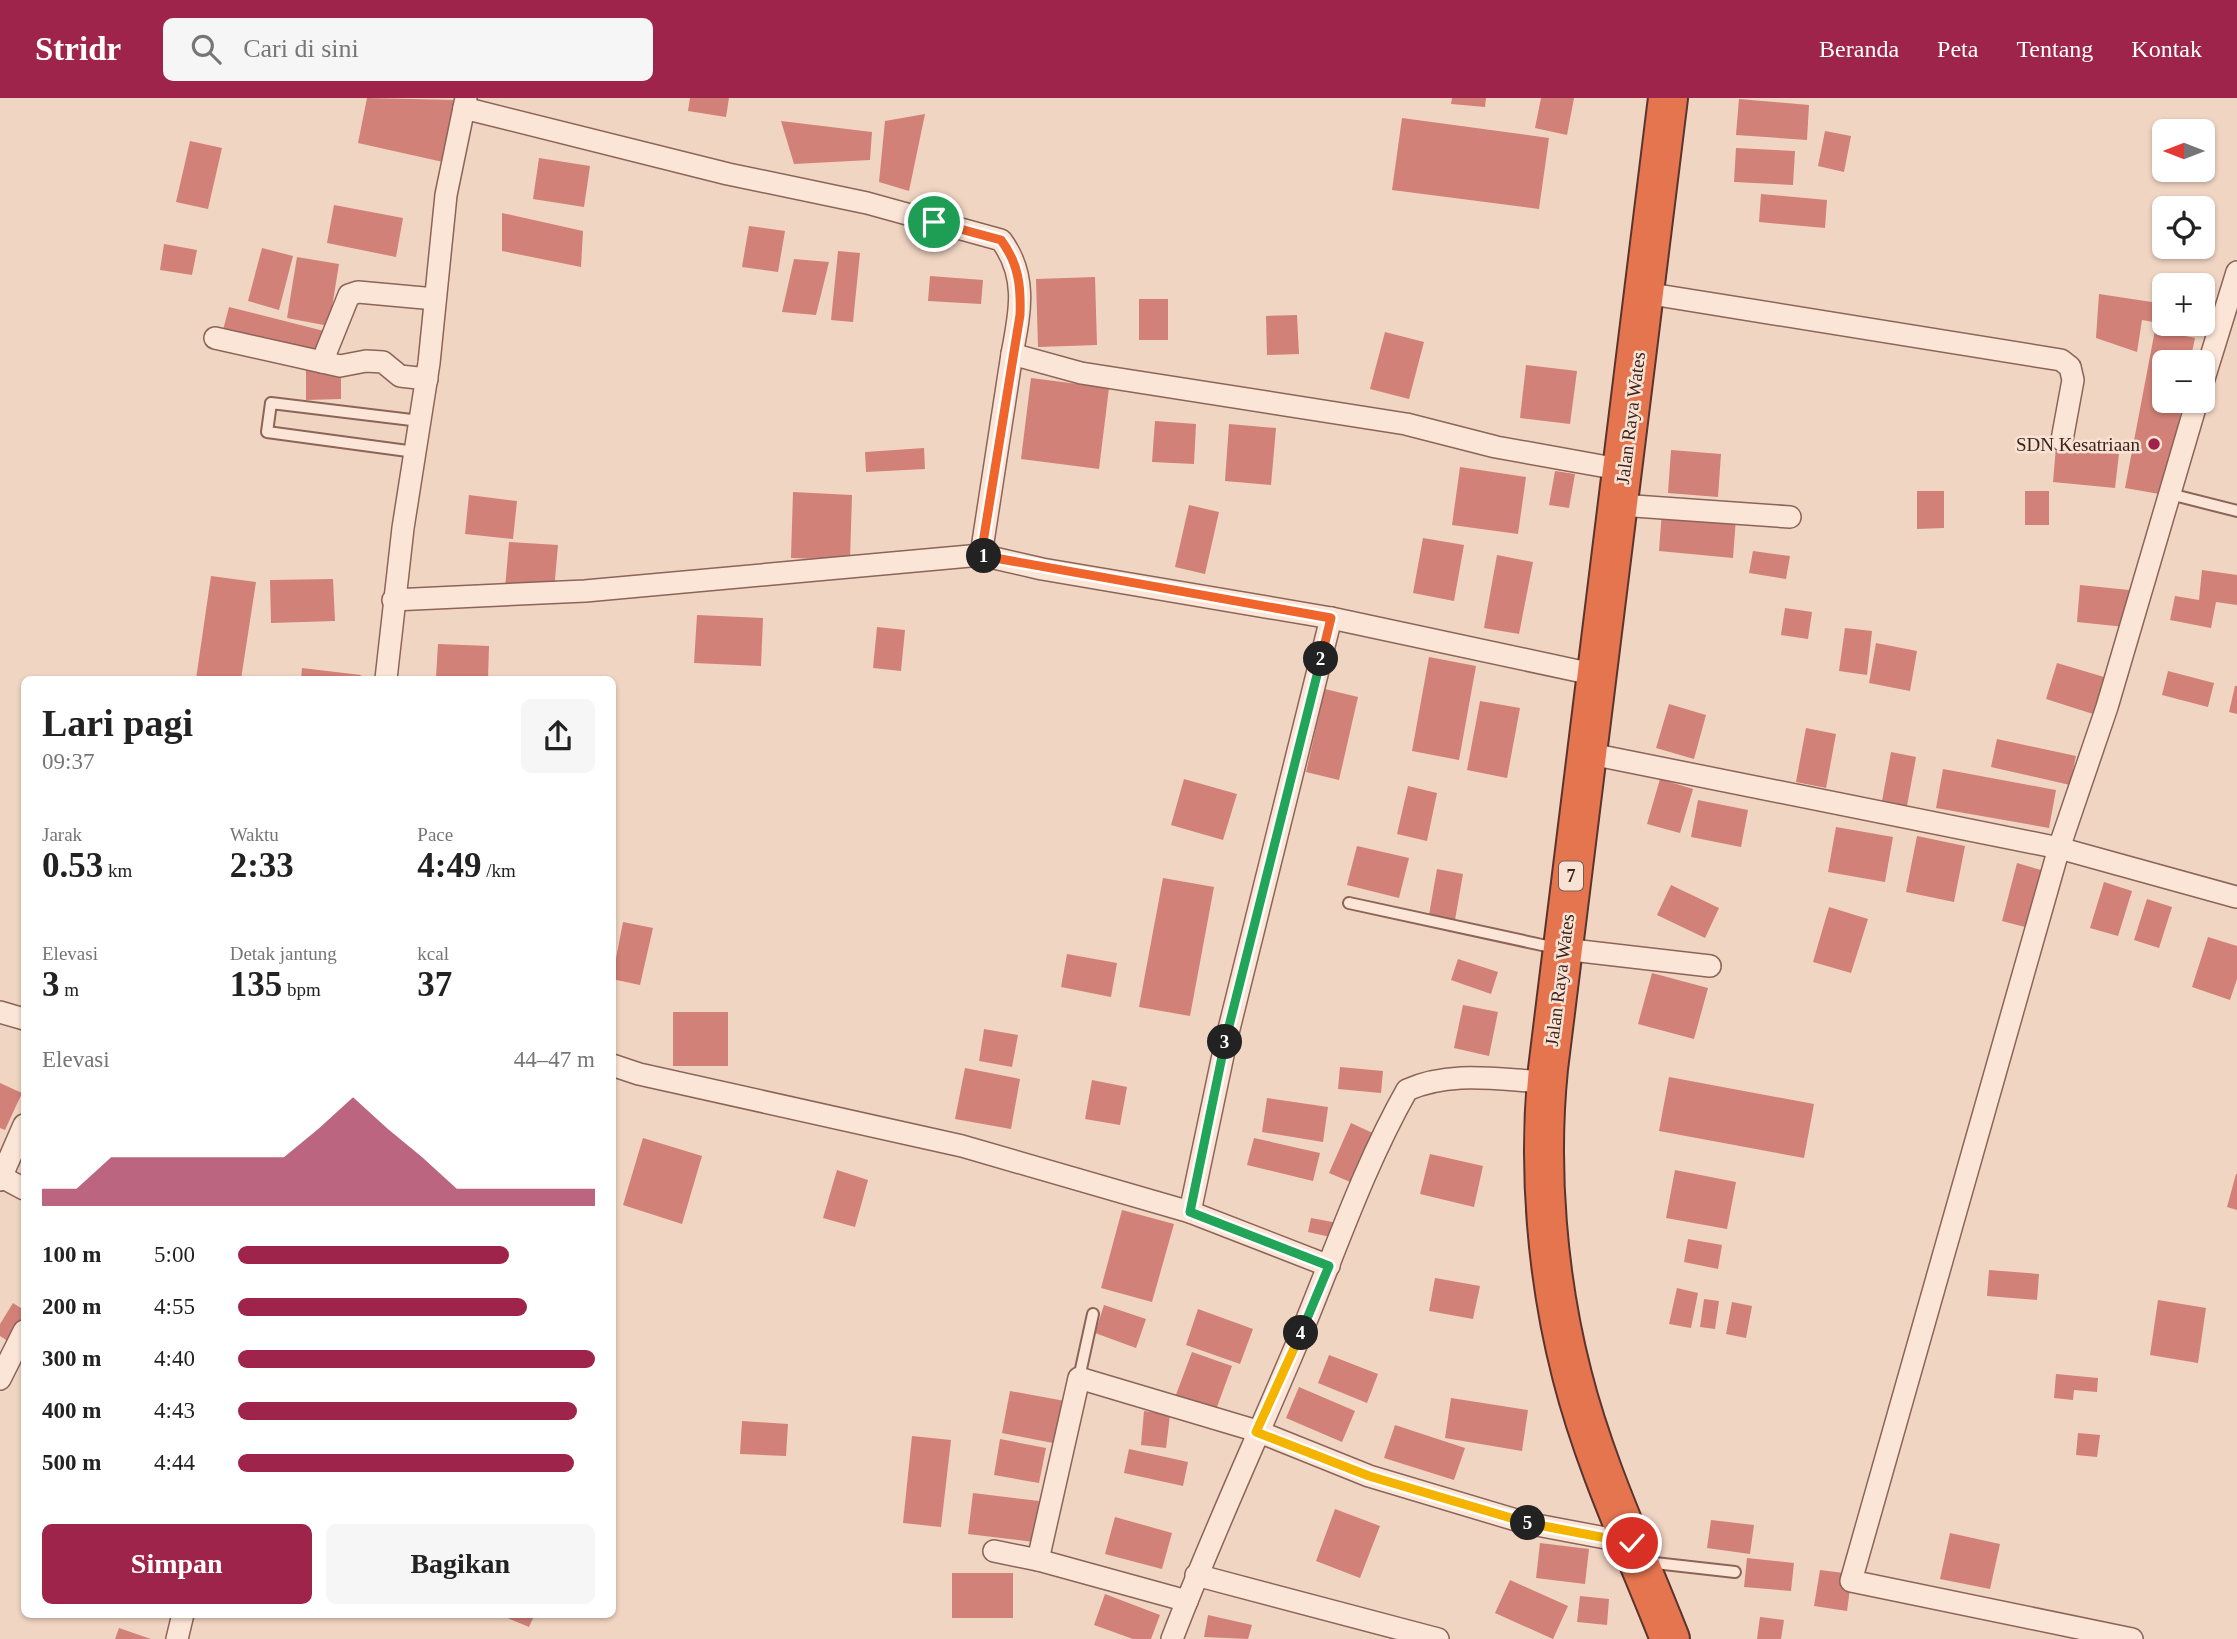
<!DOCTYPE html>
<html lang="id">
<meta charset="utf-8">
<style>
:root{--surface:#fff;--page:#f6f6f6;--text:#222;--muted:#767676;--accent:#9f244b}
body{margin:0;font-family:"Times New Roman",serif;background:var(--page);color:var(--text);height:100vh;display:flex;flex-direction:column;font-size:26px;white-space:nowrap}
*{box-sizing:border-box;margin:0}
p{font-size:23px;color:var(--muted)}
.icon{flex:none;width:38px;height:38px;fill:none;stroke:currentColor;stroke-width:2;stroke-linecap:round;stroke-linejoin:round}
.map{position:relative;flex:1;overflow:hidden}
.panel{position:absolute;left:21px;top:578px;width:595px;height:942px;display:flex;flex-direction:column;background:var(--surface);border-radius:10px;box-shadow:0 2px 5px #0004}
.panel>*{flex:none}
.needle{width:46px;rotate:270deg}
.buttons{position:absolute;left:2152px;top:21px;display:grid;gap:14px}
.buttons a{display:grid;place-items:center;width:63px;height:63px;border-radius:10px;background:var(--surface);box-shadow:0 2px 5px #0004;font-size:35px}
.pin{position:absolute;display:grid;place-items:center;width:60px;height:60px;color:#fff;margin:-30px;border:4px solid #fff;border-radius:50%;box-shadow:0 2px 7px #0007}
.km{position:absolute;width:35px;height:35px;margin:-18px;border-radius:50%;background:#222;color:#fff;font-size:19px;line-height:35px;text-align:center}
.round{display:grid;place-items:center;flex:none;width:74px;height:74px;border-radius:10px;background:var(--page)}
.overview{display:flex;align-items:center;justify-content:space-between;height:119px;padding:0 21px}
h1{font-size:38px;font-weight:600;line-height:52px}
.stats{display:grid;grid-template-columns:repeat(3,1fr);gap:10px;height:119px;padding:7px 21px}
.stats div{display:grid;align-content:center}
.stats b{font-size:35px;font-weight:600}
.stats small{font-size:19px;font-weight:400}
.stats p{font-size:19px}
.chart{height:196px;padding:14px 21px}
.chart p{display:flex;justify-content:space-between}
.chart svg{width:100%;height:126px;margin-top:7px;fill:var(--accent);opacity:.7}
.button{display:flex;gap:14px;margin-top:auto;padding:14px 21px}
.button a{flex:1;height:80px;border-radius:10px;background:var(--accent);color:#fff;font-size:28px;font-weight:600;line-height:80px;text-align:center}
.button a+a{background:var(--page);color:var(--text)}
ul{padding:0 21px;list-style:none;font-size:23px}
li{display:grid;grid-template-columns:112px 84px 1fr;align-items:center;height:52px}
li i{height:18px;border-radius:9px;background:var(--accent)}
header{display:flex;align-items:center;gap:42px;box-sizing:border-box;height:98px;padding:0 35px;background:var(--accent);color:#fff}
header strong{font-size:33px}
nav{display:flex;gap:38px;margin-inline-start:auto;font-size:24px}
.search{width:490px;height:63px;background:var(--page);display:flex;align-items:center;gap:18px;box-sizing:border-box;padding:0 24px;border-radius:10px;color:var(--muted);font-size:26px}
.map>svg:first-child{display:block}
.building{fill:#d18177}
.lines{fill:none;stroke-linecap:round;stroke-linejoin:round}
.lane-casing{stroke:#8c6458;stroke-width:14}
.street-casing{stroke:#8c6458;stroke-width:24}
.highway-casing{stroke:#5a342d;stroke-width:42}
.lane{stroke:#fbe5d7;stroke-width:10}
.street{stroke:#fbe5d7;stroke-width:21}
.highway{stroke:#e5754f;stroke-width:38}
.split-1-casing{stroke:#fff;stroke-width:14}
.split-2-casing{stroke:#fff;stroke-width:14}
.split-3-casing{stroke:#fff;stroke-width:14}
.split-4-casing{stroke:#fff;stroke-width:14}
.split-5-casing{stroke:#fff;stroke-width:14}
.split-6-casing{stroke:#fff;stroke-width:14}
.split-1{stroke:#f0652b;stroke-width:9}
.split-2{stroke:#f0652b;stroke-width:9}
.split-3{stroke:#22a559;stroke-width:9}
.split-4{stroke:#22a559;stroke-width:9}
.split-5{stroke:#f5b400;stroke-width:9}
.split-6{stroke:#f5b400;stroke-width:9}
.poi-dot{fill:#9f244b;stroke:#f8e2d3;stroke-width:2.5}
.labels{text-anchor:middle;stroke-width:5;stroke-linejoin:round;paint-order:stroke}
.shield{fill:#f8e2d3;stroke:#745c54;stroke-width:2}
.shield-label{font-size:18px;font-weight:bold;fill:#3b231d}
.street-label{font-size:19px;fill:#3b231d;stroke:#f8e2d3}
.poi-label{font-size:19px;fill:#3b231d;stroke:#f8e2d3;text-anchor:end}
</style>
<header>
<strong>Stridr</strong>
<div class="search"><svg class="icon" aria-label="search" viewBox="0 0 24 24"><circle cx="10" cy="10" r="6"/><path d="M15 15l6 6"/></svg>Cari di sini</div>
<nav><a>Beranda</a><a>Peta</a><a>Tentang</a><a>Kontak</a></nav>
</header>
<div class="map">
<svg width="2237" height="1541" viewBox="0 0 2237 1541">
<rect width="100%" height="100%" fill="#f1d5c3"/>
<!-- building -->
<g class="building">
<polygon points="367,0 456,2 443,64 358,45"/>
<polygon points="690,0 729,0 726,19 688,13"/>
<polygon points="1452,0 1486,0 1485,9 1451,6"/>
<polygon points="1541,0 1574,0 1567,37 1535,30"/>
<polygon points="1739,1 1809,7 1807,42 1736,37"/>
<polygon points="925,16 909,93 879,84 885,23"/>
<polygon points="1402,20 1549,40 1539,111 1392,92"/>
<polygon points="781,23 872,34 870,62 794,66"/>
<polygon points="1825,33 1851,38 1844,74 1818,68"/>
<polygon points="190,43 222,50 208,111 176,104"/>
<polygon points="1736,50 1795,53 1793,87 1734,84"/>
<polygon points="539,60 590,68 584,109 533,101"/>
<polygon points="1761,96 1827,102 1825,130 1759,124"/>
<polygon points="334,107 403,120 396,159 327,145"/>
<polygon points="502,115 583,133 581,169 502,153"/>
<polygon points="749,128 785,133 778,174 742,169"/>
<polygon points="164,146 197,152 192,177 160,172"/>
<polygon points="262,150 293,158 279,212 248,203"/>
<polygon points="838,153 860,155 853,224 831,222"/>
<polygon points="297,159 339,166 329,228 287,220"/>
<polygon points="794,161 829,164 816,217 782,214"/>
<polygon points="930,178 983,182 981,206 928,203"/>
<polygon points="1095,179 1097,247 1038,249 1036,181"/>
<polygon points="2099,196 2165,206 2165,226 2142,222 2137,254 2096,240"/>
<rect x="1139" y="201" width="29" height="41"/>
<polygon points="229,209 324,233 317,261 222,236"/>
<polygon points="1297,217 1299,256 1267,257 1266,218"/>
<polygon points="2175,226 2203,226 2201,231"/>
<polygon points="2155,232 2195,240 2190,264 2165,264 2165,303 2183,303 2165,397 2125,390"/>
<polygon points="1385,234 1424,244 1409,301 1370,291"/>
<polygon points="1526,267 1577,273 1570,326 1520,320"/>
<polygon points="306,271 341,273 341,301 306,302"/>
<polygon points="1031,280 1109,290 1099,371 1021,361"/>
<polygon points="1155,323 1196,326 1194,366 1152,364"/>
<polygon points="1229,326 1276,330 1271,387 1225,383"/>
<polygon points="2056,349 2119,356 2115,390 2053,384"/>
<polygon points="924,350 925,371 866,374 865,354"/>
<polygon points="1671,352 1721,356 1718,399 1668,395"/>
<polygon points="1460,369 1526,379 1518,436 1452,427"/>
<polygon points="1555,373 1575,376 1569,410 1549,407"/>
<polygon points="1917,393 1944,393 1944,430 1917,431"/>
<rect x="2025" y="393" width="24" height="34"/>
<polygon points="793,394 852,397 850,462 791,460"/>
<polygon points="469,397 517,403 513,441 465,436"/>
<polygon points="1189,407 1219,414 1205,476 1175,469"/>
<polygon points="1662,413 1736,420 1733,460 1659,453"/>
<polygon points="1423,440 1464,447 1454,503 1413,495"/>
<polygon points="509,444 558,447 554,493 505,491"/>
<polygon points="1753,453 1790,458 1786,481 1749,475"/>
<polygon points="1497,457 1533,464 1519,536 1484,530"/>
<polygon points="2202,472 2237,477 2237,507 2216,504 2211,530 2170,522 2175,498 2199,502"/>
<polygon points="211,478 256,484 241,581 196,581"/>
<polygon points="333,481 335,523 271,525 270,482"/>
<polygon points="2080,487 2129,492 2125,529 2077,524"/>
<polygon points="1785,510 1812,514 1808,541 1781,537"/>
<polygon points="697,517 763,520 761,568 694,565"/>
<polygon points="877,529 905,532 901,573 873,570"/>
<polygon points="1845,530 1872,533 1867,577 1839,573"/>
<polygon points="1876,545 1917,553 1910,593 1869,585"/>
<polygon points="438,546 489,548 488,580 436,579"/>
<polygon points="1429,559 1476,568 1459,662 1412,653"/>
<polygon points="2057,565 2104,579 2093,616 2046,601"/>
<polygon points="302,570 361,577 360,581 301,581"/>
<polygon points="2168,573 2214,585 2208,609 2162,597"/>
<polygon points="2235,588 2237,588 2237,616 2229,614"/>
<polygon points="1325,591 1358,599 1339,682 1306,674"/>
<polygon points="1480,603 1520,610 1507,680 1467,672"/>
<polygon points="1669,606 1706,617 1694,661 1656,650"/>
<polygon points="1806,630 1836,636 1826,690 1796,684"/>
<polygon points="1997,641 2076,658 2070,687 1991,669"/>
<polygon points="1891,654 1916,659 1907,708 1882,703"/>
<polygon points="1943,671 2056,692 2049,730 1936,710"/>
<polygon points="1184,681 1237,696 1223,742 1171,727"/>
<polygon points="1660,681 1693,691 1680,735 1647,726"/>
<polygon points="1408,688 1437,695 1427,743 1397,736"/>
<polygon points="1698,702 1748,712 1741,749 1691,739"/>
<polygon points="1836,729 1893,739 1885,784 1828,774"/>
<polygon points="1917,738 1965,748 1954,804 1906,794"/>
<polygon points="1357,748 1409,760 1399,800 1347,787"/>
<polygon points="2017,765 2041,772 2025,829 2002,823"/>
<polygon points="1437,771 1463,776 1455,822 1429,817"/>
<polygon points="1163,780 1214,789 1190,918 1139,909"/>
<polygon points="2104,784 2132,793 2118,838 2090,830"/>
<polygon points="1671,787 1719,810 1705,840 1657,817"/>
<polygon points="2147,801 2172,809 2159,850 2134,842"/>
<polygon points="1829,809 1868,821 1851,875 1813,864"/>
<polygon points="623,824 653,830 640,887 612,881"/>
<polygon points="2208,839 2237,848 2237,881 2230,902 2192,889"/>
<polygon points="1067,856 1117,865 1111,899 1061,889"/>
<polygon points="1458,861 1498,874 1491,896 1451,882"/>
<polygon points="1652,875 1708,890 1694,941 1638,926"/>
<polygon points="1463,907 1498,914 1489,958 1454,950"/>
<rect x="673" y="914" width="55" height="54"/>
<polygon points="984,931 1018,937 1012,969 979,963"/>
<polygon points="1340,969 1383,973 1381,995 1338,991"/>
<polygon points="965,970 1020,981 1011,1031 955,1021"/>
<polygon points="1669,979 1814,1006 1804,1060 1659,1033"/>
<polygon points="1092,982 1127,989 1120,1027 1085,1021"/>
<polygon points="0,985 22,995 5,1032 0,1030"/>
<polygon points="1267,1000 1328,1009 1323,1044 1262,1034"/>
<polygon points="1351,1025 1377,1037 1355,1086 1329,1075"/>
<polygon points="643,1040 702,1058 682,1126 623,1107"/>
<polygon points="1254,1040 1320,1055 1313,1083 1247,1067"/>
<polygon points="1430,1056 1483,1068 1474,1109 1420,1096"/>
<polygon points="837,1072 868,1082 855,1129 823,1120"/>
<polygon points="1675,1072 1736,1084 1727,1131 1666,1120"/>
<polygon points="2236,1076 2237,1076 2237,1112 2227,1109"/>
<polygon points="1122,1112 1174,1126 1152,1204 1101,1190"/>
<polygon points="1311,1120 1338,1125 1335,1140 1308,1134"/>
<polygon points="1688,1141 1722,1147 1718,1171 1684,1164"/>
<polygon points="1989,1172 2039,1176 2037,1202 1987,1198"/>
<polygon points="1435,1180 1480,1188 1473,1221 1429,1213"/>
<polygon points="1677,1190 1698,1195 1691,1230 1669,1226"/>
<polygon points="1704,1201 1719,1203 1715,1231 1700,1229"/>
<polygon points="2158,1202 2206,1210 2198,1265 2150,1257"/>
<polygon points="1732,1204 1752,1208 1746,1240 1726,1236"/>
<polygon points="13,1205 24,1212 24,1230 14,1247 0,1238 0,1226"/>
<polygon points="1104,1207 1146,1221 1136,1250 1095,1235"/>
<polygon points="1198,1211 1253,1231 1240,1266 1186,1247"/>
<polygon points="1192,1254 1232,1268 1214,1317 1174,1302"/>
<polygon points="1329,1257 1378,1276 1367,1305 1318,1285"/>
<polygon points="2056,1276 2098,1280 2097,1294 2074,1292 2073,1302 2054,1300"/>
<polygon points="1299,1289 1355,1313 1342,1344 1286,1320"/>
<polygon points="1010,1293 1065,1303 1058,1346 1002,1335"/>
<polygon points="1451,1300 1528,1312 1522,1353 1445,1340"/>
<polygon points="1144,1313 1170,1317 1166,1350 1141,1347"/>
<polygon points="742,1323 788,1326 786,1358 740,1356"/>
<polygon points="1395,1327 1465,1350 1454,1382 1384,1360"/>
<polygon points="2078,1335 2100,1337 2097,1359 2076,1357"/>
<polygon points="912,1338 951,1342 941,1429 903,1425"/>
<polygon points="1000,1341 1046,1350 1039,1385 994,1377"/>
<polygon points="1129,1351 1188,1364 1183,1388 1124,1375"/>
<polygon points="973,1395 1039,1403 1034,1444 968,1436"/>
<polygon points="1335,1411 1380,1428 1360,1480 1316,1463"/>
<polygon points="1115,1419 1172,1435 1162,1471 1105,1456"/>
<polygon points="1711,1422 1754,1427 1750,1456 1707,1450"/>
<polygon points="1950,1435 2000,1446 1990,1491 1940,1481"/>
<polygon points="1540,1445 1589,1451 1585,1486 1536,1480"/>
<polygon points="1747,1460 1794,1465 1791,1493 1744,1489"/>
<polygon points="1820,1472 1852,1476 1847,1513 1814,1508"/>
<rect x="952" y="1475" width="61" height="45"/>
<polygon points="1510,1482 1568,1508 1553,1541 1495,1515"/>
<polygon points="1105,1496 1160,1517 1151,1541 1133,1541 1094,1527"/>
<polygon points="1580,1498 1609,1501 1607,1527 1577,1524"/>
<polygon points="498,1516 535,1516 529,1529"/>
<polygon points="1208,1517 1252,1527 1248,1541 1204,1539"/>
<polygon points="1760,1519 1784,1522 1781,1541 1757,1541"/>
<polygon points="119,1530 151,1541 115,1541"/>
</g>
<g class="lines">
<!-- lane casing -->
<g class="lane-casing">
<g id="lane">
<polyline points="415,354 267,334 271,305 420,323"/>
<polyline points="2170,396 2237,413"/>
<polyline points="1349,805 1556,850"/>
<polyline points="1079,1280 1093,1216"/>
<polyline points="1646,1464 1735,1474"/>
</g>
</g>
<!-- street casing -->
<g class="street-casing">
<g id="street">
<path d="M464 10 728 76 867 105 1001 142C1028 178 1020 215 1012 256L1081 275 1406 326 1496 349 1624 372"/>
<polyline points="1645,195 2061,262 2070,269 2073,282 2062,342"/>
<polyline points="215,240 340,268 366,263 383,264 400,278 427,281"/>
<polyline points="322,264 349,197 358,194 435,201"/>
<polyline points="2203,284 2237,174"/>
<polyline points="1620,407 1790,419"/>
<polyline points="981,457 1012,256"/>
<polyline points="393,502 585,493 981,457 1042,471 1331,520 1597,577"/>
<polyline points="386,581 403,430 429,265 446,97 466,0"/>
<polyline points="1586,655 2059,750 2236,799"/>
<polyline points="1563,851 1710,868"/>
<polyline points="0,914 24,921"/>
<polyline points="612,967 639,976 962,1048 1190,1114 1329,1168"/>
<polyline points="0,1078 24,1091"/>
<polyline points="0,1082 24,1027"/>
<polyline points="1190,1114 1226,943 1331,520"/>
<polyline points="0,1281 24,1233"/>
<polyline points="994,1453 1038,1462 1187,1503"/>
<polyline points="1038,1462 1079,1280 1257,1333 1369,1378 1526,1425 1632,1445"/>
<polyline points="1196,1477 1438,1541"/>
<polyline points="177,1541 183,1516"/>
<path d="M1172 1541C1213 1434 1261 1332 1305 1226 1337 1148 1365 1066 1407 992 1452 972 1499 982 1547 984"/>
<polyline points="2132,1541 1851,1483 2059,750 2107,609 2197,303"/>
</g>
</g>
<!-- highway casing -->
<g class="highway-casing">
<path id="highway" d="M1668 0 1548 971C1538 1070 1547 1180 1572 1277 1595 1368 1636 1454 1670 1541"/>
</g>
<!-- lane -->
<use href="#lane" class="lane"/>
<!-- street -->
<use href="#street" class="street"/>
<!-- highway -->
<use href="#highway" class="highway"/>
</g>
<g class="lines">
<!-- split-1 casing -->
<g class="split-1-casing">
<path id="split-1" d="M934 124 1001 142C1019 166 1021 189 1020 217L981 457 984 458"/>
</g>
<!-- split-2 casing -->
<g class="split-2-casing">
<polyline id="split-2" points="984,458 1331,520 1321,561"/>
</g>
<!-- split-3 casing -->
<g class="split-3-casing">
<polyline id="split-3" points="1225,944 1321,561"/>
</g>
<!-- split-4 casing -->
<g class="split-4-casing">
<polyline id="split-4" points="1225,944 1190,1114 1329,1168 1301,1235"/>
</g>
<!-- split-5 casing -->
<g class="split-5-casing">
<polyline id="split-5" points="1301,1235 1256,1334 1369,1378 1528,1425"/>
</g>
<!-- split-6 casing -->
<g class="split-6-casing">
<polyline id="split-6" points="1528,1425 1632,1445"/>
</g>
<!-- split-1 -->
<use href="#split-1" class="split-1"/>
<!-- split-2 -->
<use href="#split-2" class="split-2"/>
<!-- split-3 -->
<use href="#split-3" class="split-3"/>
<!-- split-4 -->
<use href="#split-4" class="split-4"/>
<!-- split-5 -->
<use href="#split-5" class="split-5"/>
<!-- split-6 -->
<use href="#split-6" class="split-6"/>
</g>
<!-- markers -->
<circle class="poi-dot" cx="2154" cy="346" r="7"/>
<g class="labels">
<!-- shield labels -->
<rect class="shield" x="1559" y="763.5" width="24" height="29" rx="5"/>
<g class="shield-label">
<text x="1571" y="784">7</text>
</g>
<!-- street labels -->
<g class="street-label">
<text transform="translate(1630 320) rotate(-83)" y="7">Jalan Raya Wates</text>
<text transform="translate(1559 882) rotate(-83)" y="7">Jalan Raya Wates</text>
</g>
<!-- poi labels -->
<g class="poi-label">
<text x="2140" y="353">SDN Kesatriaan</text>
</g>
</g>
</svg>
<div class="buttons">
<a><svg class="needle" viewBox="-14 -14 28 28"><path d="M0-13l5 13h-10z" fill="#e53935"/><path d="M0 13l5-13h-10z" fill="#767676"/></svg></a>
<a><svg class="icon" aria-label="locate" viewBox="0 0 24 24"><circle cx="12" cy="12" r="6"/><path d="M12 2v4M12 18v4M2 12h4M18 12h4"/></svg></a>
<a>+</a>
<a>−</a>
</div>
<div class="pin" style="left:934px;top:124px;background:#1e9e55"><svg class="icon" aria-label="arrive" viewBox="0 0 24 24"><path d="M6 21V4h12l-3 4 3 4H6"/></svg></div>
<div class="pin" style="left:1632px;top:1445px;background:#d93025"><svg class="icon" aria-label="check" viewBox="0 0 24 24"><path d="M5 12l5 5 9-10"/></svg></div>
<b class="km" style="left:984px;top:458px">1</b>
<b class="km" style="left:1321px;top:561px">2</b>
<b class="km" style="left:1225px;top:944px">3</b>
<b class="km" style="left:1301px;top:1235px">4</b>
<b class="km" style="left:1528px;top:1425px">5</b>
<section class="panel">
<div class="overview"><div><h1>Lari pagi</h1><p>09:37</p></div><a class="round"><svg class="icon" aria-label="share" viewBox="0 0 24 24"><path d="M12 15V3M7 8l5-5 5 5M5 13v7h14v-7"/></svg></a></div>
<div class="stats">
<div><p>Jarak</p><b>0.53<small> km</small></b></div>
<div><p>Waktu</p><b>2:33</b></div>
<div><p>Pace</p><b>4:49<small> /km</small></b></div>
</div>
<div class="stats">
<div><p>Elevasi</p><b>3<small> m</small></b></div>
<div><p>Detak jantung</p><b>135<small> bpm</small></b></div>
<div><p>kcal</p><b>37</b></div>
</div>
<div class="chart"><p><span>Elevasi</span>44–47 m</p>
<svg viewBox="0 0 160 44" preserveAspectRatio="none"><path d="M0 44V38L10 38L20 27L30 27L40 27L50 27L60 27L70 27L80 17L90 6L100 17L110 27L120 38L130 38L140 38L150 38L160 38V44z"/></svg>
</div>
<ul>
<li><b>100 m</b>5:00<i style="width:76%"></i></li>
<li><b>200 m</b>4:55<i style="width:81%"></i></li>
<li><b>300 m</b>4:40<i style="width:100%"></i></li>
<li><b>400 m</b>4:43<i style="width:95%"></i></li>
<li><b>500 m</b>4:44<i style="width:94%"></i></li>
</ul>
<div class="button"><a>Simpan</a><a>Bagikan</a></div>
</section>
</div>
